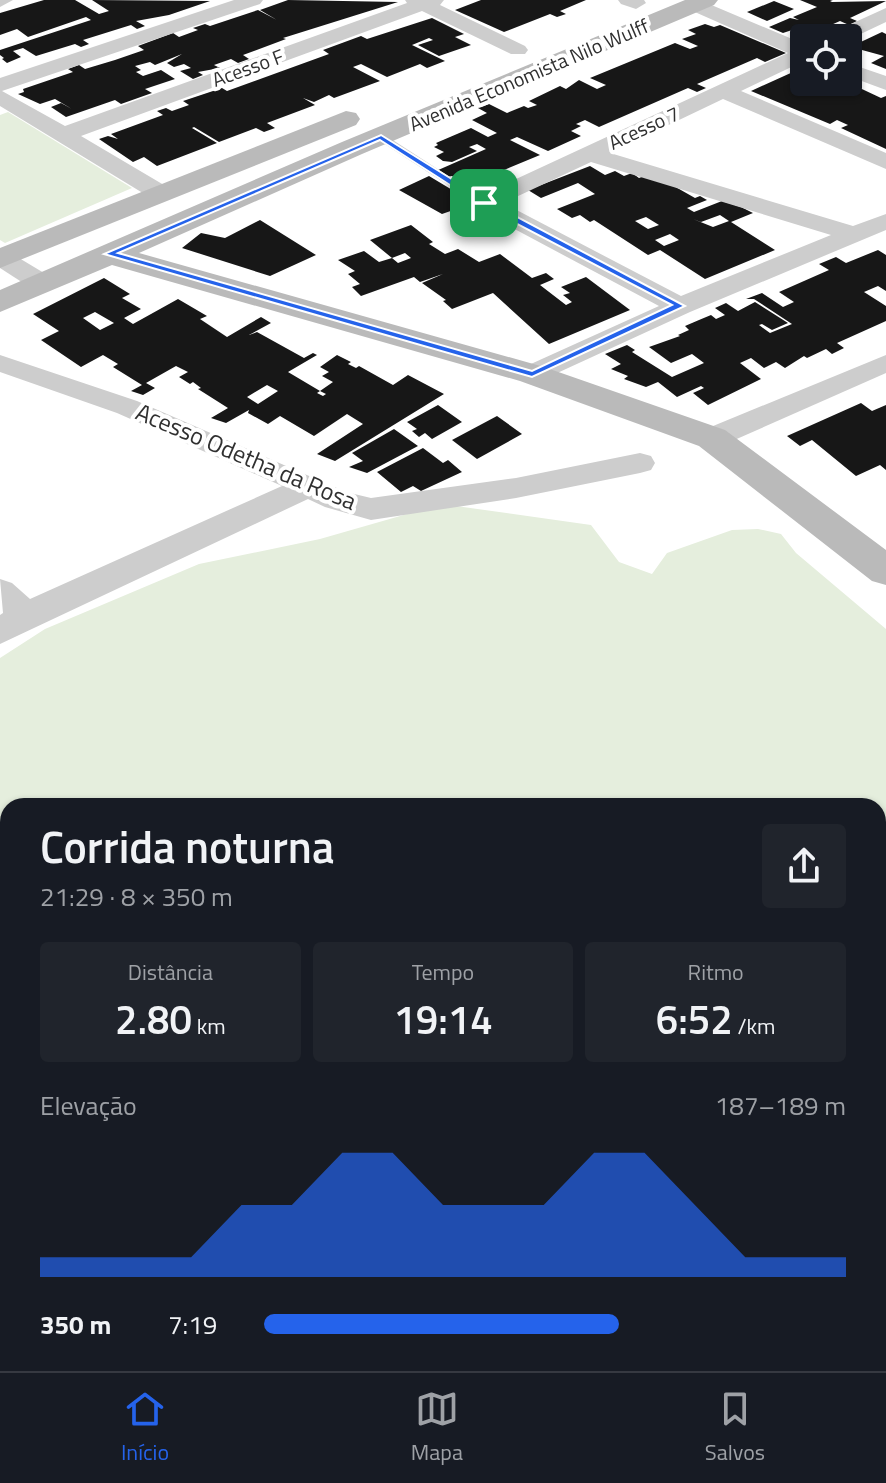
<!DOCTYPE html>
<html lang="pt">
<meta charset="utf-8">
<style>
:root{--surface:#171b24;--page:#20242c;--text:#f1f3f6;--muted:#9ea1a6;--line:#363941;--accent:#2563eb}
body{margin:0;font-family:"Titillium Web",sans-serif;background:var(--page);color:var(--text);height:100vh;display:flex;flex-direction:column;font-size:30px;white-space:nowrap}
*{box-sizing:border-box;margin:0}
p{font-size:26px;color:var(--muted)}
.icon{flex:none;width:44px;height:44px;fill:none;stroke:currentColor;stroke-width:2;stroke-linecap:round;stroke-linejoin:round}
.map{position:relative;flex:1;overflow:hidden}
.side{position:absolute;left:0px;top:798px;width:886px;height:574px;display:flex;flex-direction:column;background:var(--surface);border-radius:24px 24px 0 0;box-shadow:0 2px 6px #0004}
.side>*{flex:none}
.controls{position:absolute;left:790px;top:24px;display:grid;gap:16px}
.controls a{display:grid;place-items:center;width:72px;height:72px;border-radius:8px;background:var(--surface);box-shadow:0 2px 6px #0004;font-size:40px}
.pin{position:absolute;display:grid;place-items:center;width:68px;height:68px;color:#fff;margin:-34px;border-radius:16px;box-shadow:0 4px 12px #0006}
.round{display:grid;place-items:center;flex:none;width:84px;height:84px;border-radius:8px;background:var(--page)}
.overview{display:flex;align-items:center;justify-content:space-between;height:136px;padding:0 40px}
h1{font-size:44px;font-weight:600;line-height:60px}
.metrics{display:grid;grid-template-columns:repeat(3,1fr);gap:12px;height:136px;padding:8px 40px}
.metrics div{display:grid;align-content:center;border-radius:8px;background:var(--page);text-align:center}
.metrics b{font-size:40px;font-weight:600}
.metrics small{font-size:22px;font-weight:400}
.metrics p{font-size:22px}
.chart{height:224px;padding:16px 40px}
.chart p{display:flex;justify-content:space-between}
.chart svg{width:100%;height:144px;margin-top:8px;fill:var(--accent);opacity:.7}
ul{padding:0 40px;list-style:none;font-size:26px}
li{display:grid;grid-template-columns:128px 96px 1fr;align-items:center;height:60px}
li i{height:20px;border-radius:10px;background:var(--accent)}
.tabs{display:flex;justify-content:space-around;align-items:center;height:112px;border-top:2px solid var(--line);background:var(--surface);font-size:22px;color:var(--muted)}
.tabs a{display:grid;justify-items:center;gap:4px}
.tabs .active{color:var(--accent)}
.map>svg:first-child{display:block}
.green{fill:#e5eedd;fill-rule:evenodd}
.building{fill:#171717;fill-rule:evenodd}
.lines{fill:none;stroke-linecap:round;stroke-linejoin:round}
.lane{fill:#cdcdcd;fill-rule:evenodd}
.street{fill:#cdcdcd;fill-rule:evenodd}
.secondary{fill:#bababa;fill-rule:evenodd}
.route{fill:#2563eb;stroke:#fff;stroke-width:2;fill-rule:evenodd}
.labels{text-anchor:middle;stroke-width:8;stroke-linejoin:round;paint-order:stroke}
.far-street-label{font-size:20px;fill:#303030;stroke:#fff}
.street-label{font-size:24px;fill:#303030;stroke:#fff}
</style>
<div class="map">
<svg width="886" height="1371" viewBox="0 0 886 1371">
<rect width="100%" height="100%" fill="#fff"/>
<!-- green -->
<g class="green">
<polygon points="8,112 132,188 5,243 0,240 0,115"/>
<path d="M442 504 591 525 619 562 652 574 667 553 732 530 758 529 781 534 796 553 886 629V1371H0V658L45 629 199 564 320 539ZM8 806H878V1364H8Z"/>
</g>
<!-- building -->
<g class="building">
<polygon points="44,0 75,0 99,14 109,11 92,0 210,1 169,15 136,21 145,26 137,29 131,25 83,40 89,44 81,47 75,44 36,56 23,48 13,51 21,57 7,63 2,59 4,58 0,55 0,50 91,20 86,17 28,37 17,29 0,35 0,13"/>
<polygon points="288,0 398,2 283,38 286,39 243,55 249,59 238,63 231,59 214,65 220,68 198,72 203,75 193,79 180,71 191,68 184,64 174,67 167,63 182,54 155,65 150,62 135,66 141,70 136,72 143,76 161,70 175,79 145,89 152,93 121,104 115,100 66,117 51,107 61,103 72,109 55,99 40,104 18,94 24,92 23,89 73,72 68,69 79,65 85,69 115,60 144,50 138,46 173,33 179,37 198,30 193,28 205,24 210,26 258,10 277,20 260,10"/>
<polygon points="481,0 586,0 560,11 566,14 557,17 550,14 504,32 455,10"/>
<polygon points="800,0 833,0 830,1 832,2 886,1 850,18 857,21 849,25 840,21 806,36 792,30 783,33 769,27 790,18 799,20 793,17 817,7"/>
<polygon points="774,1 794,9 767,21 747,12"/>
<polygon points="432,18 464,34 455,37 471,45 439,56 418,45 433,40 429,38 412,45 445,61 427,68 420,64 387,77 361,64 353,67 380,81 334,98 329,95 314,102 303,98 315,105 267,123 275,128 264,132 256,128 219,142 194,127 192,128 217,143 157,166 144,157 133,162 99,139 108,136 118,139 111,134 163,115 157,111 166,108 172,111 189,105 183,101 222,88 227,91 329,54 323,50 361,36 367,39"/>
<polygon points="705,24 714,27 720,25 786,53 765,62 757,58 697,84 706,88 697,92 688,88 599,127 585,120 576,124 581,126 571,131 581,136 548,151 517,137 510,140 540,155 480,180 490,186 478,191 452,176 447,177 436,171 486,149 477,144 469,147 477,151 452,162 443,161 436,156 444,152 434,147 438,145 436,143 471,128 488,137 497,133 472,120 487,113 478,108 489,104 507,113 524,106 528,108 537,105 529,101 560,86 566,89 579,80 597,89 606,85 590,78 675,43 690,49 698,46 682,39 696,34 688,30"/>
<polygon points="882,32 886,34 886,69 871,63 884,56 862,50 853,54 848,52 848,48"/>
<polygon points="804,67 804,82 847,82 881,98 886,96 886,149 841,128 848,125 837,120 830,124 751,91"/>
<path d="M590 166 605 175 615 171 624 176 632 173 639 178 647 175 665 181 695 198 700 196 707 200 687 208 694 212 722 201 741 207 753 213 731 222 775 250 705 279 660 250 648 255 594 220 590 222 580 215 572 218 557 209 595 194 578 183 541 198 528 190ZM720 215 729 221 713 227 693 219 701 222ZM646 217 659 225 648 229 635 221ZM670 234 679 240 664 246 655 240Z"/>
<polygon points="429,176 464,197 457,201 465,206 442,214 399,190"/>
<polygon points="260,220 316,255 270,276 182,248 201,233 225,238"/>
<polygon points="411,225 433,242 429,244 445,254 458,249 479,262 500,254 532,278 546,273 554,279 540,285 566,305 572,302 563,295 570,293 561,287 586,277 630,310 549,344 493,293 452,309 443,301 446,300 422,283 443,274 420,282 414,277 361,296 352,287 360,284 348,274 355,271 338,260 364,251 379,262 392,258 398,263 411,258 405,253 392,258 370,240"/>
<polygon points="878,250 886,255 886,291 878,286 864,292 886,306 886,321 837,343 844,348 832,354 826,349 807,358 804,356 785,368 776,362 764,368 751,358 740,363 761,379 708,405 693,393 704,388 701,386 677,397 658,382 646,387 624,379 628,376 611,369 621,364 605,354 627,345 635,350 632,352 672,377 704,363 692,354 671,363 649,347 680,336 678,335 689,330 685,326 699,320 711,315 716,319 725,315 715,308 726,303 738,311 755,302 788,323 772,330 762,324 759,325 770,333 792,324 754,299 746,299 762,293 783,307 794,302 779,292 829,270 819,264 836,257 846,263"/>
<path d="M104 278 130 294 122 298 141 309 124 318 133 324 178 299 207 316 200 319 227 337 261 317 271 323 249 335 257 332 304 358 313 353 317 355 288 372 320 391 317 393 323 396 326 394 320 391 333 382 322 376 329 372 320 367 337 355 351 362 348 364 356 368 359 366 393 385 408 375 444 394 335 461 317 454 363 424 347 414 314 436 280 416 268 424 248 413 249 410 226 423 211 418 228 408 198 389 201 388 193 382 190 384 179 377 188 372 176 366 146 383 155 388 143 395 131 391 142 385 113 367 118 364 103 355 81 367 41 340 59 331 33 314ZM95 312 114 323 100 330 83 318ZM267 385 278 391 258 404 247 397Z"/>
<polygon points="861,403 872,411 886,405 886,470 880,465 856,476 812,440 800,446 787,436"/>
<polygon points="438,405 462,422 432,439 425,433 419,437 412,431 417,429 407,422"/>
<polygon points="497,416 522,434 477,459 452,440"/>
<polygon points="394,429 418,446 367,473 349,467 363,461 352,453"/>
<polygon points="423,448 443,463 448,460 462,472 421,491 413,486 401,492 377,472"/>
</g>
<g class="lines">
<!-- lane -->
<polygon class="lane" points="377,135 385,135 490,203 480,206 377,139"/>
<!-- street -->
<g class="street">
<polygon points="0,0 13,0 0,7"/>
<polygon points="234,0 263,0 260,4 2,91 65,126 407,3 405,0 444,0 440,5 525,46 528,50 525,54 511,54 422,11 81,136 169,188 172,193 169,198 151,198 0,106 0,78"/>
<polygon points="618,0 644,0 646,3 636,9 621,4"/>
<path d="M688 1H702L804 44V61L741 91 886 153V169L723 99 610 153 853 226 886 214V230L690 312 542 380 532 383 522 380 518 374 522 368 659 306 475 208 472 203 475 198 788 53 688 9 685 5ZM591 162 831 235 681 296 503 203Z"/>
<polygon points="886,8 886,22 848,40 826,38 829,34"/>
<polygon points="848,63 886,76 886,90 848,76"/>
<polygon points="0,249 9,252 49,276 53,282 49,288 31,288 0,268"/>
<polygon points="0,355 137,401 346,492 371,498 516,478 640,453 651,456 655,463 651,470 640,473 516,498 371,520 325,507 308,499 0,644 0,615 3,613 0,579 12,583 30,599 282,486 117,413 0,372"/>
<polygon points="886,355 886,373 723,445 712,447 701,445 697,438 701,431"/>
</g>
<!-- secondary -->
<g class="secondary">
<polygon points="685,0 718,0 714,5 362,154 139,253 544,367 725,430 886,550 886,585 872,581 699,446 520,381 112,265 0,312 0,290 342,142"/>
<polygon points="346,111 356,113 360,119 356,125 0,268 0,248"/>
</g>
</g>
<!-- route -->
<path class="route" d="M381 135 487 201 685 306 532 377 104 254ZM380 140 481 205 672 305 532 371 118 253Z"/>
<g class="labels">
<!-- far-street labels -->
<g class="far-street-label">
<text transform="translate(248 68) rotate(-20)" y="7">Acesso F</text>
<text transform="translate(529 75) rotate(-23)" y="7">Avenida Economista Nilo Wulff</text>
<text transform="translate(644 128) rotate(-25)" y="7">Acesso 7</text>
</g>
<!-- street labels -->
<g class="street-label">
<text transform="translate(246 457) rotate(23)" y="8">Acesso Odetha da Rosa</text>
</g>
</g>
</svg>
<div class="controls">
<a><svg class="icon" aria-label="locate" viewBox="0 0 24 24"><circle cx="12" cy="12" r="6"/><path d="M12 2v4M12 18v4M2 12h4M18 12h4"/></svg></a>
</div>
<div class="pin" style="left:484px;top:203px;background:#1e9e55"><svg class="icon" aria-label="arrive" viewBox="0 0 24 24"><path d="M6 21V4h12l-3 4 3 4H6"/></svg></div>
<section class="side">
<div class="overview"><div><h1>Corrida noturna</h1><p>21:29 · 8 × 350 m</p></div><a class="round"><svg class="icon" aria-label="share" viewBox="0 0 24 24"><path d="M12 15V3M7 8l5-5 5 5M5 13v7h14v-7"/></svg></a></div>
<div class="metrics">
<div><p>Distância</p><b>2.80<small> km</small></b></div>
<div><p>Tempo</p><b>19:14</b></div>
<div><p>Ritmo</p><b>6:52<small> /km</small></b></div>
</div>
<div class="chart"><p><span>Elevação</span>187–189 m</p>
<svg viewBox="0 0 160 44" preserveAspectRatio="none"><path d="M0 44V38L10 38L20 38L30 38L40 22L50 22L60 6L70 6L80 22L90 22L100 22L110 6L120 6L130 22L140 38L150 38L160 38V44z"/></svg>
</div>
<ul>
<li><b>350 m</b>7:19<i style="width:61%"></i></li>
</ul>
</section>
</div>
<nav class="tabs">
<a class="active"><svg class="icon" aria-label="home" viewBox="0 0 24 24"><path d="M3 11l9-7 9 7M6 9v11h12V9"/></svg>Início</a>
<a><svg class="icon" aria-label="map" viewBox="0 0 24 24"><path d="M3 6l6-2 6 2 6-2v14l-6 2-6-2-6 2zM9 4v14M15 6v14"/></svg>Mapa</a>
<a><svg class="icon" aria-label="saved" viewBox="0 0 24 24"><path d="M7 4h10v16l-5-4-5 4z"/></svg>Salvos</a>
</nav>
